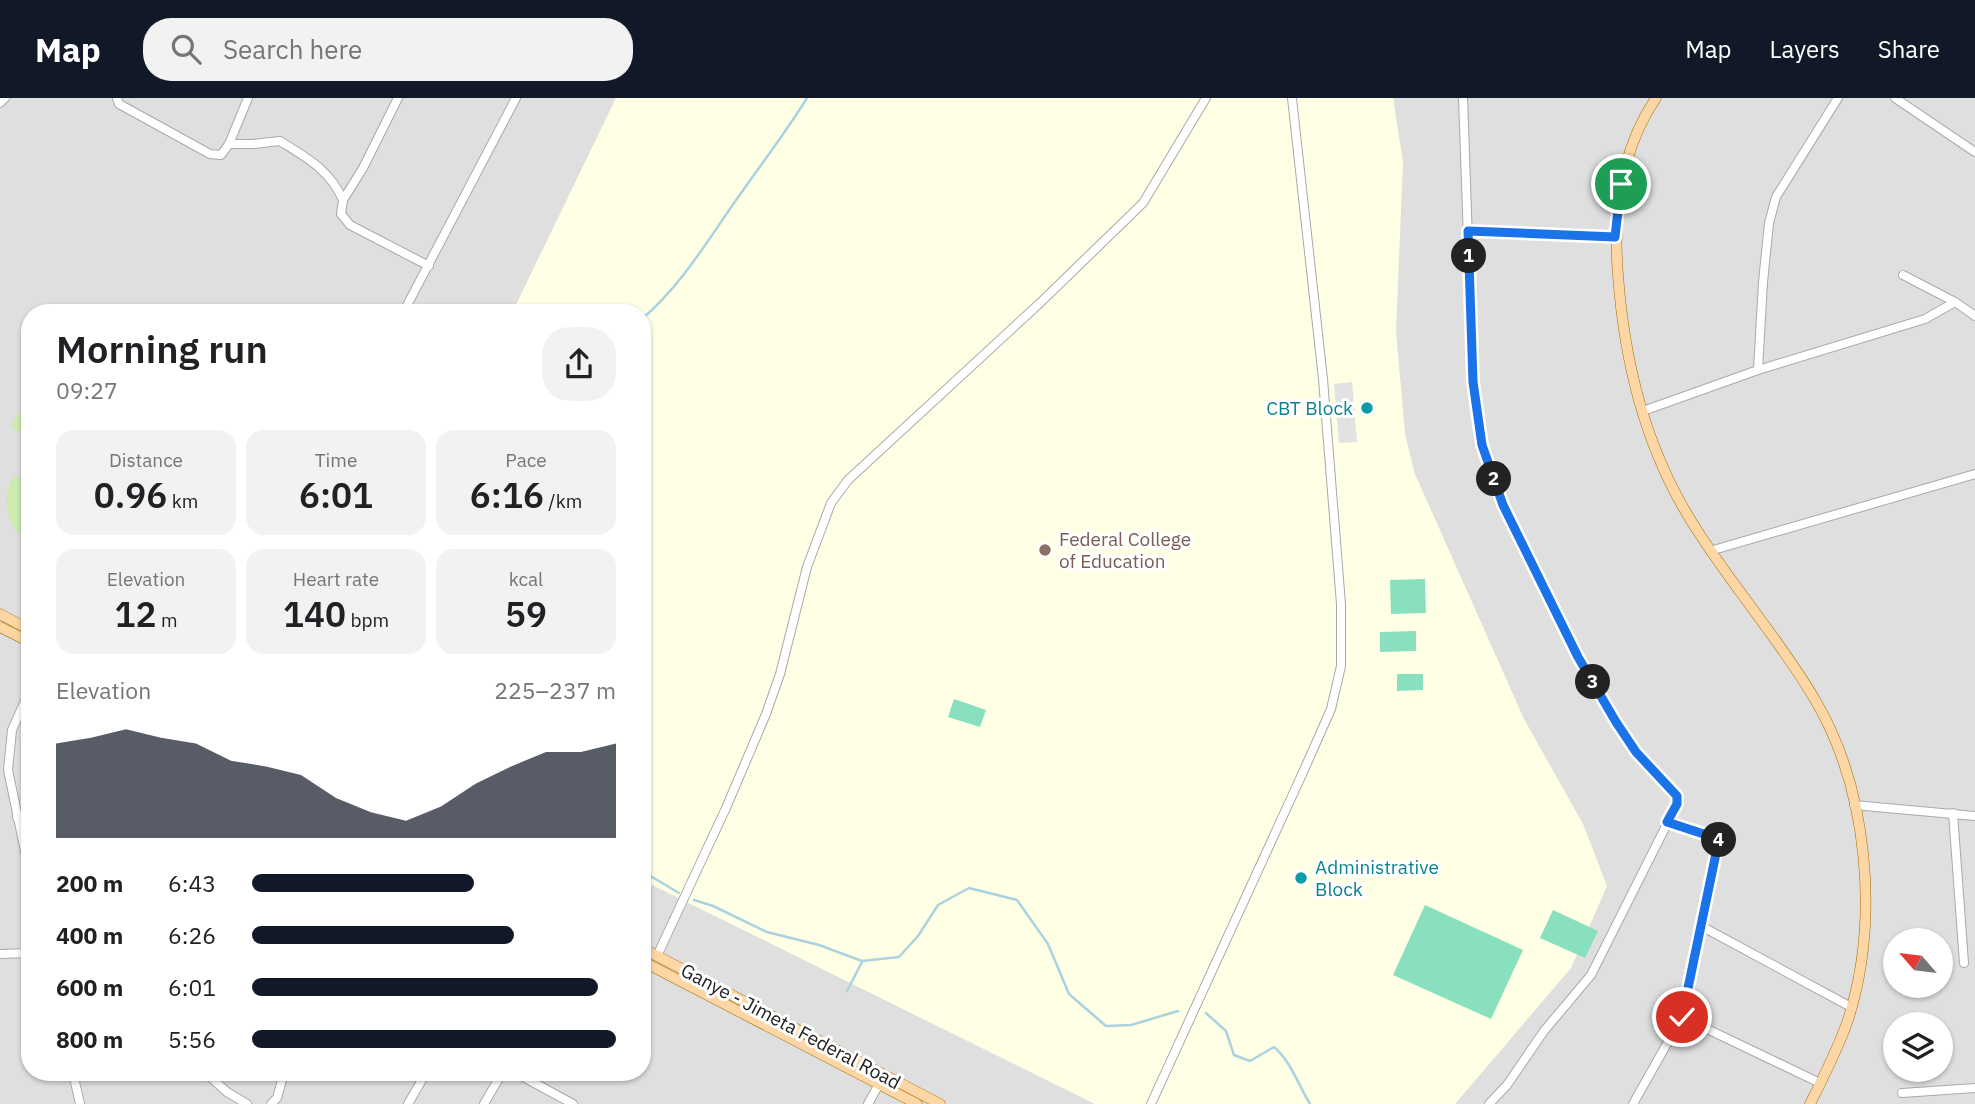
<!DOCTYPE html>
<meta charset="utf-8">
<style>
:root{--surface:#fff;--page:#f2f2f2;--text:#202124;--muted:#757577;--accent:#111827}
body{margin:0;font-family:"IBM Plex Sans",sans-serif;background:var(--page);color:var(--text);height:100vh;display:flex;flex-direction:column;font-size:26px;white-space:nowrap}
*{box-sizing:border-box;margin:0}
p{font-size:23px;color:var(--muted)}
.icon{flex:none;width:38px;height:38px;fill:none;stroke:currentColor;stroke-width:2;stroke-linecap:round;stroke-linejoin:round}
.map{position:relative;flex:1;overflow:hidden}
.sheet{position:absolute;left:21px;top:206px;width:630px;height:777px;display:flex;flex-direction:column;background:var(--surface);border-radius:28px;box-shadow:0 2px 5px #0004}
.sheet>*{flex:none}
.needle{width:46px;rotate:298deg}
.fabs{position:absolute;left:1883px;top:830px;display:grid;gap:14px}
.fabs a{display:grid;place-items:center;width:70px;height:70px;border-radius:50%;background:var(--surface);box-shadow:0 2px 5px #0004;font-size:35px}
.pin{position:absolute;display:grid;place-items:center;width:60px;height:60px;color:#fff;margin:-30px;border:4px solid #fff;border-radius:50%;box-shadow:0 2px 7px #0007}
.km{position:absolute;width:35px;height:35px;margin:-18px;border-radius:50%;background:#222;color:#fff;font-size:19px;line-height:35px;text-align:center}
.round{display:grid;place-items:center;flex:none;width:74px;height:74px;border-radius:28px;background:var(--page)}
.head{display:flex;align-items:center;justify-content:space-between;height:119px;padding:0 35px}
h1{font-size:38px;font-weight:600;line-height:52px}
.stats{display:grid;grid-template-columns:repeat(3,1fr);gap:10px;height:119px;padding:7px 35px}
.stats div{display:grid;align-content:center;border-radius:18px;background:var(--page);text-align:center}
.stats b{font-size:35px;font-weight:600}
.stats small{font-size:19px;font-weight:400}
.stats p{font-size:19px}
.chart{height:196px;padding:14px 35px}
.chart p{display:flex;justify-content:space-between}
.chart svg{width:100%;height:126px;margin-top:7px;fill:var(--accent);opacity:.7}
ul{padding:0 35px;list-style:none;font-size:23px}
li{display:grid;grid-template-columns:112px 84px 1fr;align-items:center;height:52px}
li i{height:18px;border-radius:9px;background:var(--accent)}
header{display:flex;align-items:center;gap:42px;box-sizing:border-box;height:98px;padding:0 35px;background:var(--accent);color:#fff}
header strong{font-size:33px}
nav{display:flex;gap:38px;margin-inline-start:auto;font-size:24px}
.search{width:490px;height:63px;background:var(--page);display:flex;align-items:center;gap:18px;box-sizing:border-box;padding:0 24px;border-radius:28px;color:var(--muted);font-size:26px}
.map>svg:first-child{display:block}
.residential{fill:#e0dfdf;fill-rule:evenodd}
.education{fill:#ffffe5}
.grass{fill:#cdebb0}
.pitch{fill:#88e0be}
.parking{fill:#e2e2e2}
.lines{fill:none;stroke-linecap:round;stroke-linejoin:round}
.stream{stroke:#aad3df;stroke-width:2.5}
.minor-casing{stroke:#a9a9a9;stroke-width:10}
.major-casing{stroke:#a06b00;stroke-width:11}
.minor{stroke:#fff;stroke-width:8}
.major{stroke:#fcd6a4;stroke-width:10}
.route-casing{stroke:#fff;stroke-width:14}
.route{stroke:#1a73e8;stroke-width:9}
.culture-dot{fill:#0f9aa8;stroke:#fff;stroke-width:2.5}
.education-dot{fill:#8d6e63;stroke:#fff;stroke-width:2.5}
.labels{text-anchor:middle;stroke-width:6;stroke-linejoin:round;paint-order:stroke}
.culture-label{font-size:19px;fill:#0d838f;stroke:#fff;text-anchor:end}
.education-label{font-size:19px;fill:#785e54;stroke:#fff;text-anchor:start}
.street-label{font-size:19px;fill:#222;stroke:#fff}
</style>
<header>
<strong>Map</strong>
<div class="search"><svg class="icon" aria-label="search" viewBox="0 0 24 24"><circle cx="10" cy="10" r="6"/><path d="M15 15l6 6"/></svg>Search here</div>
<nav><a>Map</a><a>Layers</a><a>Share</a></nav>
</header>
<div class="map">
<svg width="1975" height="1006" viewBox="0 0 1975 1006">
<rect width="100%" height="100%" fill="#f2efe9"/>
<!-- residential -->
<path class="residential" d="M0 0H1975V1006H0ZM30 215H642V975H30ZM1895 842H1941V887H1895ZM1895 926H1941V971H1895Z"/>
<!-- education -->
<polygon class="education" points="616,0 1393,0 1403,64 1396,233 1405,336 1415,376 1524,621 1583,726 1607,788 1571,870 1455,1006 1095,1006 642,782 642,215 512,215"/>
<!-- grass -->
<g class="grass">
<polygon points="26,303 30,305 29,339 11,329"/>
<path d="M15 378 30 385V440C6 438 0 393 15 378Z"/>
</g>
<!-- pitch -->
<g class="pitch">
<polygon points="1425,481 1426,515 1391,516 1390,482"/>
<polygon points="1416,533 1416,553 1380,554 1380,534"/>
<polygon points="1397,576 1423,576 1423,592 1397,593"/>
<polygon points="954,601 986,612 980,629 948,619"/>
<polygon points="1425,807 1523,852 1491,921 1393,877"/>
<polygon points="1553,812 1598,833 1585,860 1540,840"/>
</g>
<!-- parking -->
<polygon class="parking" points="1352,284 1357,344 1339,345 1334,286"/>
<g class="lines">
<!-- stream -->
<g class="stream">
<path d="M642 221C682 187 709 140 739 98 762 65 786 34 807 0"/>
<polyline points="642,773 679,795"/>
<polyline points="694,802 713,808 767,834 819,847 862,863 899,859 918,838 938,807 969,790 1017,802 1048,846 1069,896 1106,928 1131,927 1178,913"/>
<polyline points="847,893 862,864"/>
<path d="M1206 915 1226 933 1234 957 1250 963 1274 949C1290 962 1299 988 1310 1006"/>
</g>
<!-- minor casing -->
<g class="minor-casing">
<g id="minor">
<polyline points="117,0 119,6 210,56 221,57 229,46 248,0"/>
<polyline points="398,0 363,70 343,102 341,116 350,127 429,168"/>
<polyline points="1463,0 1473,284 1482,347 1503,407 1578,559 1616,624 1636,654 1677,698 1677,706 1591,877 1544,933 1507,987 1489,1006"/>
<polyline points="1895,0 1975,54"/>
<polyline points="0,5 5,0"/>
<path d="M229 46H253L280 43C307 60 330 72 343 102"/>
<polyline points="1468,133 1615,139"/>
<polyline points="1903,177 1955,204 1975,218"/>
<polyline points="403,215 516,0"/>
<polyline points="1758,272 1763,184 1769,125 1776,99 1838,0"/>
<polyline points="1643,313 1758,272 1925,221 1955,204"/>
<polyline points="1710,453 1975,376"/>
<polyline points="30,592 12,632 8,672 30,777"/>
<polyline points="1854,707 1975,718"/>
<polyline points="1953,715 1964,865"/>
<polyline points="17,719 30,721"/>
<polyline points="1701,828 1851,909"/>
<polyline points="0,856 30,855"/>
<polyline points="657,858 726,710 766,616 780,576 807,469 831,405 848,382 1041,204 1143,105 1206,0"/>
<polyline points="1682,919 1820,985"/>
<polyline points="73,975 80,1006"/>
<polyline points="206,975 227,994 247,1006"/>
<polyline points="516,975 573,1006"/>
<polyline points="1902,995 1975,990"/>
<polyline points="271,1006 277,1000 284,975"/>
<polyline points="408,1006 426,975"/>
<polyline points="484,1006 502,975"/>
<polyline points="868,1006 879,986"/>
<polyline points="1151,1006 1304,672 1331,611 1341,568 1341,506 1323,281 1292,0"/>
<polyline points="1633,1006 1682,919 1719,741 1667,724"/>
</g>
</g>
<!-- major casing -->
<g class="major-casing">
<g id="major">
<path d="M1656 0C1620 53 1613 116 1618 177 1624 260 1644 344 1687 416 1725 480 1776 536 1814 600 1868 690 1880 821 1848 922 1838 951 1824 978 1810 1006"/>
<polyline points="0,516 30,532"/>
<polyline points="0,529 30,544"/>
<polyline points="642,850 940,1006"/>
<polyline points="642,863 917,1006"/>
</g>
</g>
<!-- minor -->
<use href="#minor" class="minor"/>
<!-- major -->
<use href="#major" class="major"/>
</g>
<g class="lines">
<!-- route casing -->
<g class="route-casing">
<polyline id="route" points="1621,86 1615,139 1468,133 1473,284 1482,347 1503,407 1578,559 1616,624 1636,654 1677,698 1677,706 1667,724 1719,741 1682,919"/>
</g>
<!-- route -->
<use href="#route" class="route"/>
</g>
<!-- markers -->
<g class="culture-dot">
<circle cx="1367" cy="310" r="7"/>
<circle cx="1301" cy="780" r="7"/>
</g>
<circle class="education-dot" cx="1045" cy="452" r="7"/>
<g class="labels">
<!-- culture labels -->
<g class="culture-label">
<text x="1353" y="317">CBT Block</text>
<text x="1315" y="776" text-anchor="start">Administrative<tspan x="1315" dy="22">Block</tspan></text>
</g>
<!-- education labels -->
<g class="education-label">
<text x="1059" y="448">Federal College<tspan x="1059" dy="22">of Education</tspan></text>
</g>
<!-- street labels -->
<g class="street-label">
<text transform="translate(791 928) rotate(28)" y="7">Ganye - Jimeta Federal Road</text>
</g>
</g>
</svg>
<div class="fabs">
<a><svg class="needle" viewBox="-14 -14 28 28"><path d="M0-13l5 13h-10z" fill="#e53935"/><path d="M0 13l5-13h-10z" fill="#757577"/></svg></a>
<a><svg class="icon" aria-label="layers" viewBox="0 0 24 24"><path d="M12 4l9 5-9 5-9-5zM3 14l9 5 9-5"/></svg></a>
</div>
<div class="pin" style="left:1621px;top:86px;background:#1e9e55"><svg class="icon" aria-label="arrive" viewBox="0 0 24 24"><path d="M6 21V4h12l-3 4 3 4H6"/></svg></div>
<div class="pin" style="left:1682px;top:919px;background:#d93025"><svg class="icon" aria-label="check" viewBox="0 0 24 24"><path d="M5 12l5 5 9-10"/></svg></div>
<b class="km" style="left:1469px;top:158px">1</b>
<b class="km" style="left:1494px;top:381px">2</b>
<b class="km" style="left:1593px;top:584px">3</b>
<b class="km" style="left:1719px;top:742px">4</b>
<section class="sheet">
<div class="head"><div><h1>Morning run</h1><p>09:27</p></div><a class="round"><svg class="icon" aria-label="share" viewBox="0 0 24 24"><path d="M12 15V3M7 8l5-5 5 5M5 13v7h14v-7"/></svg></a></div>
<div class="stats">
<div><p>Distance</p><b>0.96<small> km</small></b></div>
<div><p>Time</p><b>6:01</b></div>
<div><p>Pace</p><b>6:16<small> /km</small></b></div>
</div>
<div class="stats">
<div><p>Elevation</p><b>12<small> m</small></b></div>
<div><p>Heart rate</p><b>140<small> bpm</small></b></div>
<div><p>kcal</p><b>59</b></div>
</div>
<div class="chart"><p><span>Elevation</span>225–237 m</p>
<svg viewBox="0 0 160 44" preserveAspectRatio="none"><path d="M0 44V11L10 9L20 6L30 9L40 11L50 17L60 19L70 22L80 30L90 35L100 38L110 33L120 25L130 19L140 14L150 14L160 11V44z"/></svg>
</div>
<ul>
<li><b>200 m</b>6:43<i style="width:61%"></i></li>
<li><b>400 m</b>6:26<i style="width:72%"></i></li>
<li><b>600 m</b>6:01<i style="width:95%"></i></li>
<li><b>800 m</b>5:56<i style="width:100%"></i></li>
</ul>
</section>
</div>
